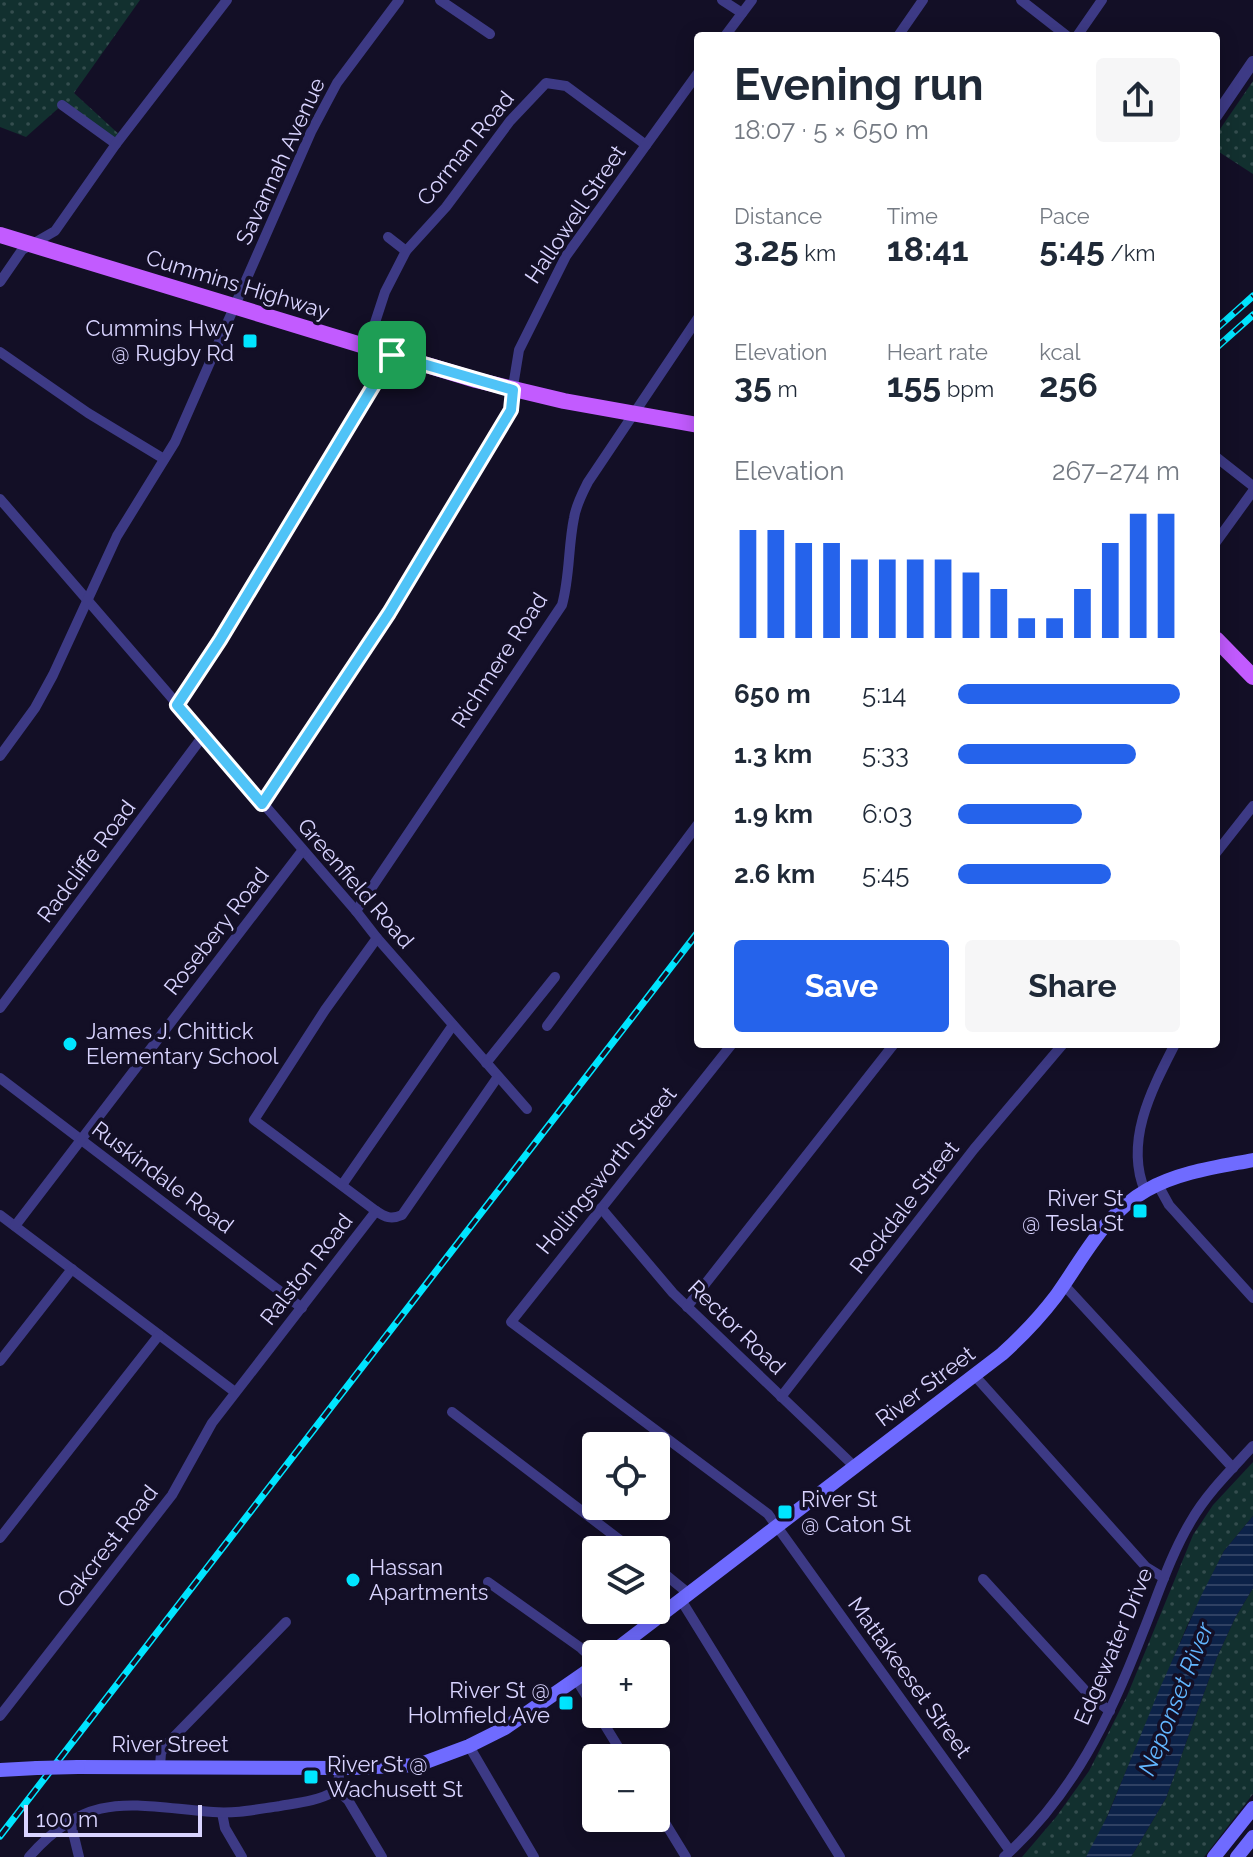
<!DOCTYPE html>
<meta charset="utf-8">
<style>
:root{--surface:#fff;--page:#f6f6f7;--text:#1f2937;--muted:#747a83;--accent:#2563eb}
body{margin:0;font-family:Raleway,sans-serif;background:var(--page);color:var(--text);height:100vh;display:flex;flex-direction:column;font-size:30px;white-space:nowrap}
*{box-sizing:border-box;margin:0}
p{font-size:26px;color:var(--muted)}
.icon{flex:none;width:44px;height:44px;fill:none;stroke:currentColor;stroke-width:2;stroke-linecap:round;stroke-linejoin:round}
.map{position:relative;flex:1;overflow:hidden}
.details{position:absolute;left:694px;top:32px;width:526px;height:1016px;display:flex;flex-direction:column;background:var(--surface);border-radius:8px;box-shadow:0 4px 20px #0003}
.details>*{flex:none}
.controls{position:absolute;left:582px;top:1432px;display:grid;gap:16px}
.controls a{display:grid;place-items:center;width:88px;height:88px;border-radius:8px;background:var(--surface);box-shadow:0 4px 20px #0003;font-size:40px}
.scale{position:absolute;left:24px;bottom:20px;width:178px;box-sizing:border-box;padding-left:8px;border:4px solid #d9d4ff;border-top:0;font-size:22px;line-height:28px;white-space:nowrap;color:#d9d4ff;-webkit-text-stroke:6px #130f26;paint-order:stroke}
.pin{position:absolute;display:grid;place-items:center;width:68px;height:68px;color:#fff;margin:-34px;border-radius:16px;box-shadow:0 4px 12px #0006}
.round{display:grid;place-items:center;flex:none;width:84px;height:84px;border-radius:8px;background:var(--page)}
.headline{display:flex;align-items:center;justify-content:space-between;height:136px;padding:0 40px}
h1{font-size:44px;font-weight:700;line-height:60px}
.figures{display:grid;grid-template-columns:repeat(3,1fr);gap:12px;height:136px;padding:8px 40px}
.figures div{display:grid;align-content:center}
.figures b{font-size:34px;font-weight:700}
.figures small{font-size:22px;font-weight:400}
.figures p{font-size:22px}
.chart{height:224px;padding:16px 40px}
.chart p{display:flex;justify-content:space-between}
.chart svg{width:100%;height:144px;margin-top:8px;stroke:var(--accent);stroke-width:6}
.button{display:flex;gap:16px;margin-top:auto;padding:16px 40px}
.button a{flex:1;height:92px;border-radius:8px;background:var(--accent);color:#fff;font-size:32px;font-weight:700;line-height:92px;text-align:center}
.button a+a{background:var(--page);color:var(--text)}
ul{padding:0 40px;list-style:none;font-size:26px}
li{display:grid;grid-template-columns:128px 96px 1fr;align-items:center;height:60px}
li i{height:20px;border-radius:10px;background:var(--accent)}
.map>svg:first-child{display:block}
.green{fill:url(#green-dots)}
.water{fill:url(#water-rules)}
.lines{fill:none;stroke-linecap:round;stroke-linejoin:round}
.minor{stroke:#3d3a85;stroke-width:10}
.tertiary{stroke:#3d3a85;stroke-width:12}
.secondary{stroke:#6f6bff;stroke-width:14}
.primary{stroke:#c25bff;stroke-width:16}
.rail-casing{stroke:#00e5ff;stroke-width:7}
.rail{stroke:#130f26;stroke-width:4;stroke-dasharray:12;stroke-linecap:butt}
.secondary-bridge{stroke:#6f6bff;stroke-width:14}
.route-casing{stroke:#fff;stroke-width:16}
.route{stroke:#4fc3f7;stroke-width:10}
.poi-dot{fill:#00e5ff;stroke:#130f26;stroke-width:3}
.labels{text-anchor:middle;stroke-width:7;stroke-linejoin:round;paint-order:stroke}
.street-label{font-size:22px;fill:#d9d4ff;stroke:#130f26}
.poi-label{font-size:22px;fill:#d9d4ff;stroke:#130f26;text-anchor:start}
.water-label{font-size:24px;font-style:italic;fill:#62b6ff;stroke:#130f26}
</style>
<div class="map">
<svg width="1253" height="1857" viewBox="0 0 1253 1857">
<defs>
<pattern id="green-dots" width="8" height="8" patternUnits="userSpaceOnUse" patternTransform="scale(2)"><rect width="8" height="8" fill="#12302f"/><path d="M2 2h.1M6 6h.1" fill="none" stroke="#344d4e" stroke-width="1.8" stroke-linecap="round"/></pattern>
<pattern id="water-rules" width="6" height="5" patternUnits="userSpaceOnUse" patternTransform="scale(2)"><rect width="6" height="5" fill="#0c2248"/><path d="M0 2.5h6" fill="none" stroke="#2f4163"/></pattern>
</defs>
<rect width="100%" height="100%" fill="#130f26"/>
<!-- green -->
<g class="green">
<polygon points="0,0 140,0 74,93 122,137 116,144 62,105 26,137 0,127"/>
<polygon points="1253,81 1253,174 1216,150 1216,135"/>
<polygon points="1253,1462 1253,1516 1224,1551 1187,1626 1098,1838 1086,1857 1022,1857 1056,1817 1089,1771 1127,1696 1193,1535 1213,1505"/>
<polygon points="1253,1588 1253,1794 1204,1857 1131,1857 1166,1798 1217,1657 1235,1618"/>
</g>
<!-- water -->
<polygon class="water" points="1253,1516 1253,1588 1235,1618 1217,1657 1166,1798 1131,1857 1086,1857 1108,1815 1160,1688 1201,1596 1224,1551"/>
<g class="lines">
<!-- minor -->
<g class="minor">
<polyline points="440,0 490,34"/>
<polyline points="722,0 742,13"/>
<polyline points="1021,0 1067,36"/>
<polyline points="725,36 752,0"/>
<polyline points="898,36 923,0"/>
<polyline points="1077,36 1102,0"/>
<polyline points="62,105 116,144"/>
<polyline points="388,237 406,251"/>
<polyline points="0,282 22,250 55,231 116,144 227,0"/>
<polyline points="367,347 385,292 406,251 446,207 510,121 546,83 566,86 646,145"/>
<polyline points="0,352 88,413 164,459"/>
<polyline points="1216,457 1253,486"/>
<polyline points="0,499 356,911 377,938 527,1109"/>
<polyline points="1216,542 1253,491"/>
<polyline points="177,705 220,640 392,355"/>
<polyline points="0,756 35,708 53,675 117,536 175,442 311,132 337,83 399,0"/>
<polyline points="262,804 389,613 508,417 519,350 566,256 698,73"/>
<polyline points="1216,853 1253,806"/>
<path d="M356 911 562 605C570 576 568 547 574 518 576 505 582 494 588 482L698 318"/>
<path d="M377 938 325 1010 254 1120 376 1211C385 1217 391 1220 402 1215L497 1078"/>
<polyline points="0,1008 203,736"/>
<polyline points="547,1026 698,824"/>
<polyline points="732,1044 511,1322 768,1514 1010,1851"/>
<polyline points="486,1063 555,977"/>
<polyline points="0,1078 302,1308"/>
<polyline points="342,1185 453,1025"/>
<polyline points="1158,1185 1169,1205 1253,1298"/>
<path d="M1145 1191C1124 1141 1152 1089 1175 1044"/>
<polyline points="601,1208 673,1293 854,1466"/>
<polyline points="0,1215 235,1392"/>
<polyline points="15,1226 302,851"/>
<polyline points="1064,1285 1233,1468"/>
<polyline points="687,1307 894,1044"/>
<polyline points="0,1361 72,1269"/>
<polyline points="975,1376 1146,1567 1164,1578"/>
<polyline points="781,1397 974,1149 1063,1044"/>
<polyline points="452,1412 633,1550"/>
<polyline points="0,1538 159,1335"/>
<polyline points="656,1567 688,1593"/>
<polyline points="983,1579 1092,1698 1110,1711"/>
<polyline points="488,1582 581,1648 596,1662"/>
<polyline points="681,1600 840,1857"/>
<polyline points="576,1679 596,1711"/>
<polyline points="598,1714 625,1758"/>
<polyline points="0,1716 172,1495 212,1423 376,1211"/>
<polyline points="469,1746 534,1857"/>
<polyline points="160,1766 161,1753 165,1746 286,1622"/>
<polyline points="336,1789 348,1800 382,1857"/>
<polyline points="656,1808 686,1857"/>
<polyline points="222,1813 225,1828 242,1857"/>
<polyline points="70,1820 79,1857"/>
<path d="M29 1857C89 1788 133 1806 213 1812 236 1814 258 1809 280 1806 297 1803 318 1801 333 1792L338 1784 340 1767"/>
<path d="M1004 1857C1073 1795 1110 1718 1143 1632 1158 1595 1170 1556 1191 1521 1207 1493 1231 1470 1253 1446"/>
</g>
<!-- tertiary -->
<polyline class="tertiary" points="1216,116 1253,62"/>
<!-- secondary -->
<g class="secondary">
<path d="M610 1654 1002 1354C1022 1336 1040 1317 1056 1296 1084 1257 1104 1214 1147 1190 1179 1172 1217 1167 1253 1160"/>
<polyline points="78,1767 353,1768 418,1765 469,1746 505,1728 596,1665"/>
<polyline points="0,1770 37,1768"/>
<polyline points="1214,1857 1253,1808"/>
<polyline points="1237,1857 1253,1837"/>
</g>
<!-- primary -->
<g class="primary">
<polyline points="0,235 476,380 564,401 698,425"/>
<polyline points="1216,639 1253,677"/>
</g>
<!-- rail casing -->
<g class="rail-casing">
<g id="rail">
<polyline points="1216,329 1253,296"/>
<polyline points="1216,348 1253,315"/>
<polyline points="0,1836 698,932"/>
</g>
</g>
<!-- rail -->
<use href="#rail" class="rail"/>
<!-- secondary-bridge -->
<polyline class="secondary-bridge" points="37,1768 78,1767"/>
</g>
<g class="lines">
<!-- route casing -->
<g class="route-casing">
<polygon id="route" points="392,355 513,390 511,410 389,613 262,804 177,705 220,640"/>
</g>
<!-- route -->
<use href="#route" class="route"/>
</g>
<!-- markers -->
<g class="poi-dot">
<rect x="242" y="333" width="16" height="16" rx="4"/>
<circle cx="70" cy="1044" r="8"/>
<rect x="1132" y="1203" width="16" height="16" rx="4"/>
<rect x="777" y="1504" width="16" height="16" rx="4"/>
<circle cx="353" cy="1580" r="8"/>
<rect x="558" y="1695" width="16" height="16" rx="4"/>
<rect x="303" y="1769" width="16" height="16" rx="4"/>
</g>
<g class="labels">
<!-- street labels -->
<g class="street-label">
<text transform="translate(465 148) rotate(-51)" y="8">Corman Road</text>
<text transform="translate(280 161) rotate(-65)" y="8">Savannah Avenue</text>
<text transform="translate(575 214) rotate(-56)" y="8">Hallowell Street</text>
<text transform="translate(238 284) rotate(17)" y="8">Cummins Highway</text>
<text transform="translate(499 660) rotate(-57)" y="8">Richmere Road</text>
<text transform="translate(86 861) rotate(-53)" y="8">Radcliffe Road</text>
<text transform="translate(356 883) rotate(49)" y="8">Greenfield Road</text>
<text transform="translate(216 931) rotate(-52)" y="8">Rosebery Road</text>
<text transform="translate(606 1170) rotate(-51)" y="8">Hollingsworth Street</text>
<text transform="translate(163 1177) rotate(37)" y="8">Ruskindale Road</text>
<text transform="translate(904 1207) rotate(-52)" y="8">Rockdale Street</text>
<text transform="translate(306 1269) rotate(-52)" y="8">Ralston Road</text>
<text transform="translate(737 1327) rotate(44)" y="8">Rector Road</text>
<text transform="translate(925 1386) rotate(-37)" y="8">River Street</text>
<text transform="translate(107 1546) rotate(-52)" y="8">Oakcrest Road</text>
<text transform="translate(1113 1646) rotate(-67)" y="8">Edgewater Drive</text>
<text transform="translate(910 1677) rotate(54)" y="8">Mattakeeset Street</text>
<text x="170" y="1752">River Street</text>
</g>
<!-- poi labels -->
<g class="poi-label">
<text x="234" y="336" text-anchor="end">Cummins Hwy<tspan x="234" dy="25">@ Rugby Rd</tspan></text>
<text x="86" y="1039">James J. Chittick<tspan x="86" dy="25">Elementary School</tspan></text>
<text x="1124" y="1206" text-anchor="end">River St<tspan x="1124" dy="25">@ Tesla St</tspan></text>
<text x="801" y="1507">River St<tspan x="801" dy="25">@ Caton St</tspan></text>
<text x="369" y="1575">Hassan<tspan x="369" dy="25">Apartments</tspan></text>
<text x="550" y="1698" text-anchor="end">River St @<tspan x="550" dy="25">Holmfield Ave</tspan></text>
<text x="327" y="1772">River St @<tspan x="327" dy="25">Wachusett St</tspan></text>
</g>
<!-- water labels -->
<g class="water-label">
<text transform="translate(1176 1699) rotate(-68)" y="8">Neponset River</text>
</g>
</g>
</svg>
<div class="controls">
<a><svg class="icon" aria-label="locate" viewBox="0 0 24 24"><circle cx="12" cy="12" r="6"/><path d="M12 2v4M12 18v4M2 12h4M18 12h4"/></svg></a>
<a><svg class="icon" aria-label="layers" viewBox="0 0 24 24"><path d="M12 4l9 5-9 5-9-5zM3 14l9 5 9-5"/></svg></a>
<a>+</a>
<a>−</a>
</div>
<div class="scale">100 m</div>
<div class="pin" style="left:392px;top:355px;background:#1e9e55"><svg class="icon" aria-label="arrive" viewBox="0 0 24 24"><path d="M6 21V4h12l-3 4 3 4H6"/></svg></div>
<section class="details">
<div class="headline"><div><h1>Evening run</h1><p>18:07 · 5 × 650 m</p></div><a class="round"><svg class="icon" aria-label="share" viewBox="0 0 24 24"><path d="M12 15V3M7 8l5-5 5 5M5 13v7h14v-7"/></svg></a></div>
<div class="figures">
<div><p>Distance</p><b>3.25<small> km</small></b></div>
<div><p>Time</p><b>18:41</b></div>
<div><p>Pace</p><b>5:45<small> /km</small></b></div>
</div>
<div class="figures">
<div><p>Elevation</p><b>35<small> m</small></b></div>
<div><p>Heart rate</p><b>155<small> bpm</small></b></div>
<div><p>kcal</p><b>256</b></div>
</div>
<div class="chart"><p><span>Elevation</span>267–274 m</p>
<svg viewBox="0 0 160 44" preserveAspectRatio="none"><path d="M5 44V11M15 44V11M25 44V15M35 44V15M45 44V20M55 44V20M65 44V20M75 44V20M85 44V24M95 44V29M105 44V38M115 44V38M125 44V29M135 44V15M145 44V6M155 44V6"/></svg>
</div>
<ul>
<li><b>650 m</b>5:14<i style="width:100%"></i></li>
<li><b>1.3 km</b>5:33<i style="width:80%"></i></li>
<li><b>1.9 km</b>6:03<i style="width:56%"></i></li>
<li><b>2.6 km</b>5:45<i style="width:69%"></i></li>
</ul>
<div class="button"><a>Save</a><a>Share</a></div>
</section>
</div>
